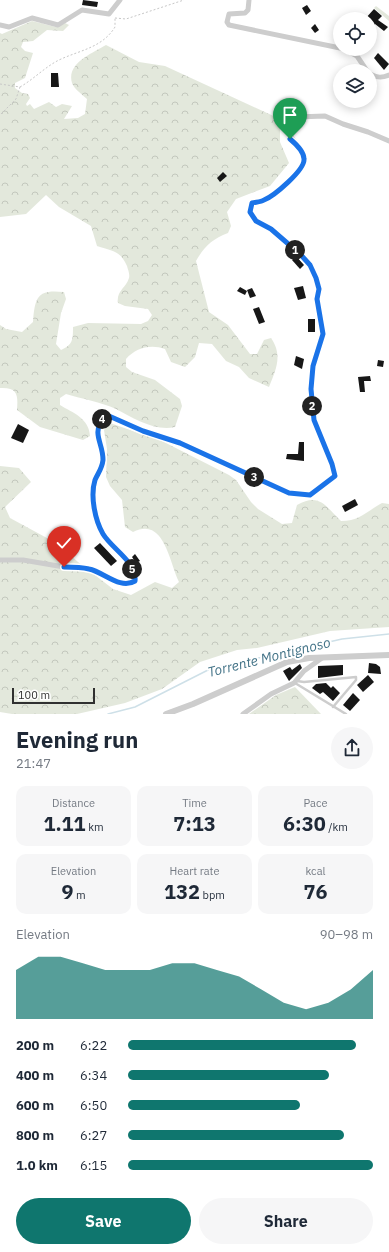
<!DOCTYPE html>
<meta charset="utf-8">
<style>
:root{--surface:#fff;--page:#f6f6f7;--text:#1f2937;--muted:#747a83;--accent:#0f766e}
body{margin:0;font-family:"IBM Plex Sans",sans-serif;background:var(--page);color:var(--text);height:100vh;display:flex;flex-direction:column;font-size:15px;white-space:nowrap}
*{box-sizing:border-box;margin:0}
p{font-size:13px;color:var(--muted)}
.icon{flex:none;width:22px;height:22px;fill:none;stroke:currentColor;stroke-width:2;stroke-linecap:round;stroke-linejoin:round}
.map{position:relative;height:714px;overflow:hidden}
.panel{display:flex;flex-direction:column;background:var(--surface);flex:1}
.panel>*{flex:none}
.controls{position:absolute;left:333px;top:12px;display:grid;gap:8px}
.controls a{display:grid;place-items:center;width:44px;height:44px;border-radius:50%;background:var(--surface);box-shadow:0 2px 10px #0003;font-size:20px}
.scale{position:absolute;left:12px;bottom:10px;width:83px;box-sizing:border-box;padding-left:4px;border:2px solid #303030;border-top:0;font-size:11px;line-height:14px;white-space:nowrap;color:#303030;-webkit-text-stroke:3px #fff;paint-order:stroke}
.pin{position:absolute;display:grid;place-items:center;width:34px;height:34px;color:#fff;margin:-41px -17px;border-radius:50% 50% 50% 0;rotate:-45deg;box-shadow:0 0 4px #0007}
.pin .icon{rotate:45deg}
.km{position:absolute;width:20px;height:20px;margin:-10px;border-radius:50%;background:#222;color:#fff;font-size:11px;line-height:20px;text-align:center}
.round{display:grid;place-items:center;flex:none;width:42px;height:42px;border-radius:21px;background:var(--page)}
.overview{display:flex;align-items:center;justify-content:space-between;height:68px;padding:0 16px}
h1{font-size:22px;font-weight:700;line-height:30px}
.stats{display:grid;grid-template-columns:repeat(3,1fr);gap:6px;height:68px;padding:4px 16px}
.stats div{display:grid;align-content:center;border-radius:10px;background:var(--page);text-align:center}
.stats b{font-size:20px;font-weight:700}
.stats small{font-size:11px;font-weight:400}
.stats p{font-size:11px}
.chart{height:112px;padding:8px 16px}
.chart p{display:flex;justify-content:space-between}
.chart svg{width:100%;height:72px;margin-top:4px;fill:var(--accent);opacity:.7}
.button{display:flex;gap:8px;margin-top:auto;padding:8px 16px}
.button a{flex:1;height:46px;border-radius:24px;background:var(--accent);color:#fff;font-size:16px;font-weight:700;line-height:46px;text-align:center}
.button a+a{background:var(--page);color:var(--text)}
ul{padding:0 16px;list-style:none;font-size:13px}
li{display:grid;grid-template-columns:64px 48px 1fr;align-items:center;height:30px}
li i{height:10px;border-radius:5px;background:var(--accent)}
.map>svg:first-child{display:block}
.grass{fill:url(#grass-tufts)}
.forest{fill:url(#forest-crowns)}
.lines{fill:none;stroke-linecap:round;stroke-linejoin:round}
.stream{stroke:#cee0e8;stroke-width:1.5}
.building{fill:#171717}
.path{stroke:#c7c7c7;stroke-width:1;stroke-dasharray:2 2;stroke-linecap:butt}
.service{stroke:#cdcdcd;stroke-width:2.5}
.minor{stroke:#cdcdcd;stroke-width:5}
.tertiary{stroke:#cdcdcd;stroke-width:6}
.route-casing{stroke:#fff;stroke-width:8}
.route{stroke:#1a73e8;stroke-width:5}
.labels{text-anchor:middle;stroke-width:4;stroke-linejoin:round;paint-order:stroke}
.water-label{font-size:14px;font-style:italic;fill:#467589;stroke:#fff}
</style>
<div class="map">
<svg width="389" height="714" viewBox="0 0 389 714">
<defs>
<pattern id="grass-tufts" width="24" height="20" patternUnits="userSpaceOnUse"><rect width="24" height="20" fill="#e3e8dc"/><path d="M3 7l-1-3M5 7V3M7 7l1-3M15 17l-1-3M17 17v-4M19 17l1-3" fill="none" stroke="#c3c7bd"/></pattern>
<pattern id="forest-crowns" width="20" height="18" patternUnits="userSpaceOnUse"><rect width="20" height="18" fill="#e3e8dc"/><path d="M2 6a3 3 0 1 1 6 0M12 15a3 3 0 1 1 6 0" fill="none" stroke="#c3c7bd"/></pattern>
</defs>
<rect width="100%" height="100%" fill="#fff"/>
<!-- grass -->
<polygon class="grass" points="376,6 389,16 389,21 374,8"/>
<!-- forest -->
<g class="forest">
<path d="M32 21 56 27 65 23 69 25 63 31 47 30 33 41 23 42 21 47 25 51 33 53 25 78 15 83V88L22 93 28 94 30 98 26 104 27 106 30 104 34 109 49 102 56 107 62 104 72 106 64 119 78 118 85 114 87 99C83 95 74 89 72 83 66 63 93 53 106 45L139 62 165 66 280 119V142L289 163 270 186 236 199 227 212 231 226 228 233C212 239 204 247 196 261L209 312 228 325 250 354H257L264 340 271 338C283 355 276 370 269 387L249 378 239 367 226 361 212 344 199 343 195 357 185 367 171 362 165 349C150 344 136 348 126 359V367L132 372 155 380 180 399 182 406 175 427C156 432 133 418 116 409 101 402 82 399 66 394L60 398V405C73 413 89 418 90 436L83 440 40 427 17 410C18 395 18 387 0 388V325L6 329 22 332 33 322C35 297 37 289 64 292L66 299 61 313 56 344 61 350C73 345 73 339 73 327L88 323 141 324 148 321 152 315 148 309 125 306 118 303C116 291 126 288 129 278 130 274 128 270 127 266 120 250 112 251 97 246L91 226 59 207 46 195 26 214 0 217V33L2 34Z"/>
<path d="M110 423 162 441 229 475 236 480 251 502 258 509 282 524 292 523 297 505C320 492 326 507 341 521 360 521 367 511 382 503L389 504V627L330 631 257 648 237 650 200 662 162 689 125 703 77 714H12L0 712V466L19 468 31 482 5 507 10 518 58 544 78 562 113 589 131 595 155 582 172 588 179 582C169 561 164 516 133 532L125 527 122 500 110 486 106 477 107 449 104 430Z"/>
<polygon points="295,687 321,714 249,714 276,695"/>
</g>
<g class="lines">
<!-- stream -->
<polyline class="stream" points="108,714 135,707 210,669 342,639 389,634"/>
</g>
<!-- building -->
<g class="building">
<polygon points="83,0 98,2 97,7 82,5"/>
<polygon points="307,5 311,11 306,15 302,8"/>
<polygon points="374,9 382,16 378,20 388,27 384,31 375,24 374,26 370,23 370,19 365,19"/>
<polygon points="315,24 319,30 315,33 311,28"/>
<polygon points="378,53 389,64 384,70 374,58"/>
<polygon points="51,73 58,73 59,87 51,87"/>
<polygon points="223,172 227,176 220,182 217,178"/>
<polygon points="296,256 304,265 300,269 292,260"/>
<polygon points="303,286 306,298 298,300 294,288"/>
<polygon points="240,287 247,291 245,295 237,291"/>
<polygon points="252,288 256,296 250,298 247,290"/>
<polygon points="259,307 265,322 259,324 253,309"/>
<rect x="308" y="319" width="7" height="13"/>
<polygon points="296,356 304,359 302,369 294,365"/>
<polygon points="378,360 384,361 383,367 377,366"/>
<polygon points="370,376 371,381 364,381 365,392 360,392 358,377"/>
<polygon points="18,424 29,430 23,443 11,438"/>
<polygon points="299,442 304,442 304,461 286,459 287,454 298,454"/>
<polygon points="355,499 358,505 345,512 342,506"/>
<polygon points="100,543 117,561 111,566 94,548"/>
<polygon points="135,554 140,561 136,563 132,557"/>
<polygon points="369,663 376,664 380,667 381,674 368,673"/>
<polygon points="300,664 302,668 289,681 283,671 290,667 292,670"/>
<polygon points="343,665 343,675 318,678 318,666"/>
<polygon points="368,675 374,682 363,692 357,685"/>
<polygon points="326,683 331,688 333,686 340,693 333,701 323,692 320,694 312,688 316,684"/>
<polygon points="353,693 360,700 350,711 343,705"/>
</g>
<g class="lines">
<!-- path -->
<g class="path">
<polyline points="115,18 126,19 184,0"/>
<polyline points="0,84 20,87 16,99 0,115"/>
<path d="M20 87C34 79 45 67 59 60 80 50 102 48 115 27V18"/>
</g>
<!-- service -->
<g class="service">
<polyline points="297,681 304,682 356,677 356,680 333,707"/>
<polyline points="295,683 346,714"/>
</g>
<!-- minor -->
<g class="minor">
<polyline points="249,0 248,10 245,13 229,14 227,22 229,25 340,48"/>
<polyline points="0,25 9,27 32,18 58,25 82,10 109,14 120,0"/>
<polyline points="344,49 357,56 367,71"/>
<path d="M370 74C377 78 382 78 389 75"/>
<path d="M0 560H23L64 567 90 569 122 584H130L135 581C137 562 112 549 103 534 95 520 90 496 95 480 98 473 102 469 103 461 103 443 93 437 101 419L109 416 143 431 180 443 289 493 309 495 335 476 332 464 314 420 311 389 313 366 323 334 317 299 319 289 316 278 310 265 301 255 271 229 256 221 250 212 252 203C256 202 261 202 264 200 275 195 307 169 304 156 300 144 288 139 285 124L296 117 325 116 343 124 368 132 389 141"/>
<polyline points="243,714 271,694 294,683 304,671 322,658"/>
</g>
<!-- tertiary -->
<polyline class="tertiary" points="166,714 193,704 287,662 309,658 389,655"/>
</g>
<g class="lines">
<!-- route casing -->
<g class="route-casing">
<path id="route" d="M64 567C72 567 81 567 89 569 104 572 120 590 135 581 137 562 112 549 103 534 95 520 90 496 95 480 98 473 102 469 103 460 103 443 93 437 101 419L109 416 143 431 180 443 289 493 310 495 335 476 332 464 314 420 311 389 313 366 323 334 317 299 319 289 316 278 310 265 301 255 271 229 256 221 250 212 252 203C256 202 261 202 264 200 274 196 305 170 304 159 304 151 296 144 290 139"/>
</g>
<!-- route -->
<use href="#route" class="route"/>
</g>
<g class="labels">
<!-- water labels -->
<g class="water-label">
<text transform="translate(269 657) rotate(-14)" y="5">Torrente Montignoso</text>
</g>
</g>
</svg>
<div class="controls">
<a><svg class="icon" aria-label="locate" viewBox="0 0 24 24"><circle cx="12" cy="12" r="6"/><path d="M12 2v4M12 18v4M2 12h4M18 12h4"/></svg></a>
<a><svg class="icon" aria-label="layers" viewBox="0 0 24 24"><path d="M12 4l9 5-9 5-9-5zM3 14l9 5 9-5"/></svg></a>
</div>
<div class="scale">100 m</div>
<div class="pin" style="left:290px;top:139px;background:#1e9e55"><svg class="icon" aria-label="arrive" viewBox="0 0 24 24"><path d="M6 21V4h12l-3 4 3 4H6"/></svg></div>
<div class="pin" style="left:64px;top:567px;background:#d93025"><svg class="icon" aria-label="check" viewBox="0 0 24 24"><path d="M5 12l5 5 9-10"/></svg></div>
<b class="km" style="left:295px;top:250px">1</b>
<b class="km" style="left:312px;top:406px">2</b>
<b class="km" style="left:254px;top:477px">3</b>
<b class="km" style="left:102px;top:419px">4</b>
<b class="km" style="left:132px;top:569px">5</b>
</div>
<section class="panel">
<div class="overview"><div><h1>Evening run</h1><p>21:47</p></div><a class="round"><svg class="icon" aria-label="share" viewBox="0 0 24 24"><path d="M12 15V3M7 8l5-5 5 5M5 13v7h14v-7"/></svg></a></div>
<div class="stats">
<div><p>Distance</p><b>1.11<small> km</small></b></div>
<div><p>Time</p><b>7:13</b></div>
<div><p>Pace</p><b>6:30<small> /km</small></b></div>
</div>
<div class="stats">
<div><p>Elevation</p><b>9<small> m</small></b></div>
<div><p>Heart rate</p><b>132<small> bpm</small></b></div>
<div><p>kcal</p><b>76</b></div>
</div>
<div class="chart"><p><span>Elevation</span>90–98 m</p>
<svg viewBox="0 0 160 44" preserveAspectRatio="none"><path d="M0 44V14L10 6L20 6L30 10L40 14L50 14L60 14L70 10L80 10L90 14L100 18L110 26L120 34L130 38L140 34L150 26L160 14V44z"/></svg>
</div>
<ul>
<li><b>200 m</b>6:22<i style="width:93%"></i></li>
<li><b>400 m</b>6:34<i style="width:82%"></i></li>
<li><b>600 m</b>6:50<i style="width:70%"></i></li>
<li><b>800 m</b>6:27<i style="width:88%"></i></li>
<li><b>1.0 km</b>6:15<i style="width:100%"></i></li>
</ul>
<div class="button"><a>Save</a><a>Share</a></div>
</section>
